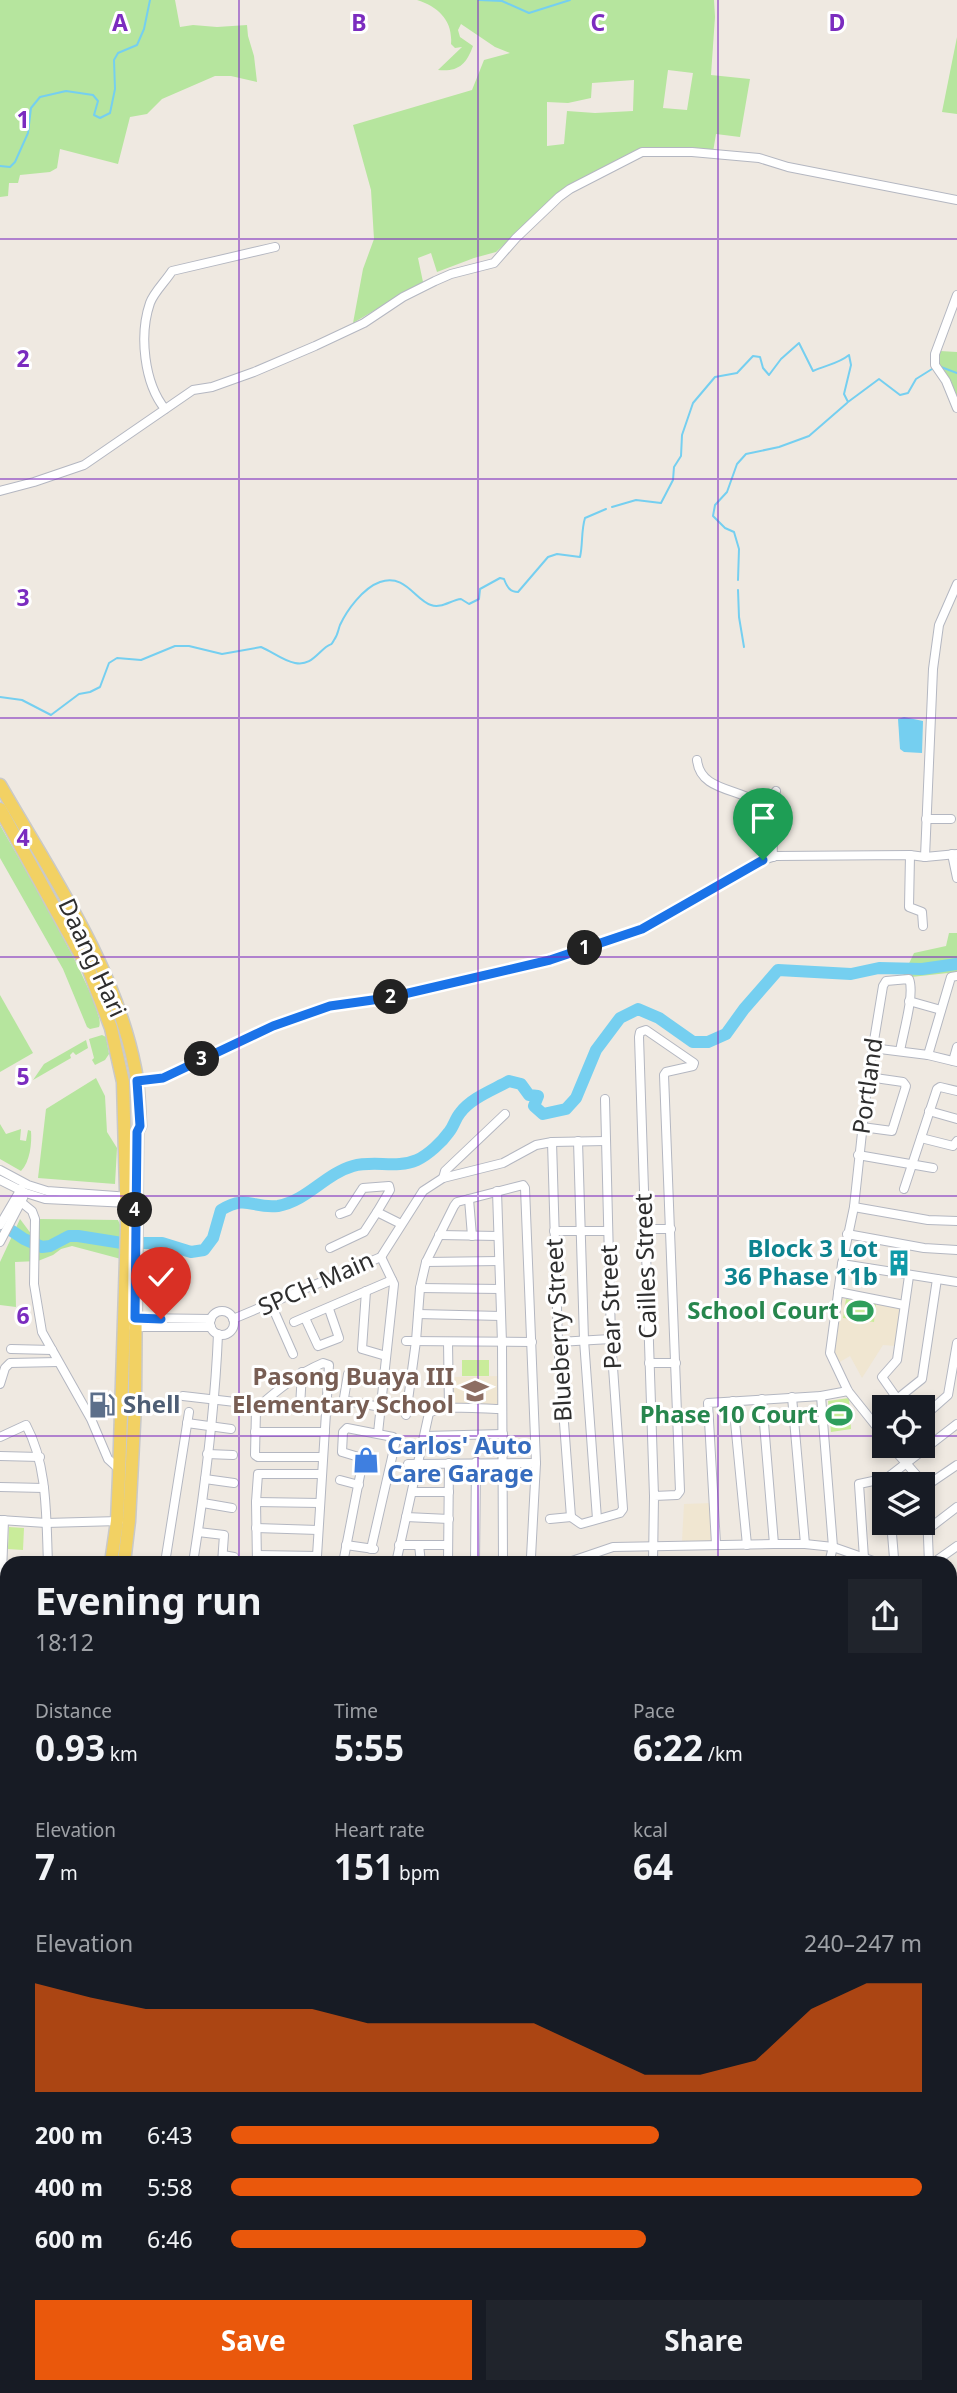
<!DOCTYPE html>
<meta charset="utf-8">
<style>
:root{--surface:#171b24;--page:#20242c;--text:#f1f3f6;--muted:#9ea1a6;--accent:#ea580c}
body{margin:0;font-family:"Noto Sans",sans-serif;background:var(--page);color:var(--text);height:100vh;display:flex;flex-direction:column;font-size:26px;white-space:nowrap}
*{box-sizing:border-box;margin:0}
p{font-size:23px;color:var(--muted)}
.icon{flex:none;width:38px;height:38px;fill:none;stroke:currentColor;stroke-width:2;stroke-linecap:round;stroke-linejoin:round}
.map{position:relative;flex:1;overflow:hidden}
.panel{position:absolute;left:0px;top:1556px;width:957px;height:838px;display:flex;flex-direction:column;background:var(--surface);border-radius:21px 21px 0 0;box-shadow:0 4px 10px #0003}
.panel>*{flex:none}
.controls{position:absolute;left:872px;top:1395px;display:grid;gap:14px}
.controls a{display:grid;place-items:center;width:63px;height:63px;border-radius:0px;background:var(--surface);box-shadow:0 4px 10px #0003;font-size:35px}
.pin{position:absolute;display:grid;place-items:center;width:60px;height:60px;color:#fff;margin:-72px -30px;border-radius:50% 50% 50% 0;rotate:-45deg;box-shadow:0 0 7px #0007}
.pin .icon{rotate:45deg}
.km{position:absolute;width:35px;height:35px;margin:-18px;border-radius:50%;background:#222;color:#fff;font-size:19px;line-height:35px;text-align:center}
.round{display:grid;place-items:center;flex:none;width:74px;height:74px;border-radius:0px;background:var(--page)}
.head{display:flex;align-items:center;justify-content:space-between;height:119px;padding:0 35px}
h1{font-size:38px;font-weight:700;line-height:52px}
.stats{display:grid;grid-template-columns:repeat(3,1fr);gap:10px;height:119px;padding:7px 35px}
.stats div{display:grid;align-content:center}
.stats b{font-size:35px;font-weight:700}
.stats small{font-size:19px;font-weight:400}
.stats p{font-size:19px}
.chart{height:196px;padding:14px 35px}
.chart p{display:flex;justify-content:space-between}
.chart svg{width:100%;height:126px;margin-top:7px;fill:var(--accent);opacity:.7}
.button{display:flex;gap:14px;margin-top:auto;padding:14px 35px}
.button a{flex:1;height:80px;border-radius:0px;background:var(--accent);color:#fff;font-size:28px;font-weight:700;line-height:80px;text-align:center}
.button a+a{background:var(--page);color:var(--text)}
ul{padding:0 35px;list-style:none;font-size:23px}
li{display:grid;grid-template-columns:112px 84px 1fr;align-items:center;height:52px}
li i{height:18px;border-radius:9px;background:var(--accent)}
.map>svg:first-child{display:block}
.education{fill:#f0e6d1}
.green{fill:#b6e59e;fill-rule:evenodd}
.pitch{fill:#c9ec9a}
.water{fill:#75cff0}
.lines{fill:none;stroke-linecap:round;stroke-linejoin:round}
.stream{stroke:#75cff0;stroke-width:2}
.river{stroke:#75cff0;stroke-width:12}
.street-casing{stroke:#b4b7c1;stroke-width:10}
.secondary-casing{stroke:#b4b7c1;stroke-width:13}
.primary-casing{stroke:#c9c9c9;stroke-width:15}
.street{stroke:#fff;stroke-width:8}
.secondary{stroke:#fff;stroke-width:10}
.primary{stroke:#f2d163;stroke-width:12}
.route-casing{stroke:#fff;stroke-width:14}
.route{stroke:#1a73e8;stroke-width:9}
.grid{fill:none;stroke:#7b2cbf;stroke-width:2;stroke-opacity:0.55}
.labels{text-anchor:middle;stroke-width:6;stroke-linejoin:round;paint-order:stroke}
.street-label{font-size:24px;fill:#2e2e2e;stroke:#fff}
.culture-label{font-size:24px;font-weight:bold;fill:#0d838f;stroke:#fff;text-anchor:end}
.leisure-label{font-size:24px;font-weight:bold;fill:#27864d;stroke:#fff;text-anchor:end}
.education-label{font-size:24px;font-weight:bold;fill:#785e54;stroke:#fff;text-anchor:end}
.service-label{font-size:24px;font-weight:bold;fill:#4e5e75;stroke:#fff;text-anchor:start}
.shop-label{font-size:24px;font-weight:bold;fill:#366cbe;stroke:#fff;text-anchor:start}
.grid-label{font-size:23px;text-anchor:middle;font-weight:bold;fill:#7b2cbf;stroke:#fff;stroke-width:6;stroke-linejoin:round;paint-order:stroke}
</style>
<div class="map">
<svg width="957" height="2393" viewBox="0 0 957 2393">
<rect width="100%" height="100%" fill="#efe9e1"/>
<!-- education -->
<g class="education">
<polygon points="841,1297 902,1307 895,1346 883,1345 862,1378 850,1356 838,1363 832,1351"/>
<polygon points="500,1376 500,1405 451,1405 451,1377"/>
<polygon points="711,1503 714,1542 682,1541 684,1504"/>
</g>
<!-- green -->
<g class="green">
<polygon points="0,0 175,0 180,27 193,25 217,27 247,25 248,36 254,56 257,82 231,76 215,76 162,99 147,114 130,117 118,164 60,149 57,168 50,172 20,175 18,183 9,183 8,196 0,197"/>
<path d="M417 0H714L715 17 711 75 750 79 740 137 716 134 713 152 653 149 620 159 533 218 496 252 474 258 437 272 431 253 418 258 423 282 353 323 363 269 374 239 371 190 353 125 472 90 484 60 510 53 495 47 461 24 458 30 460 37 473 46C466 65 458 72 438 70L462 47 455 48 451 44C453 21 439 7 417 0ZM668 70 693 73 687 110 663 108ZM634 80 633 111 595 113 567 111 564 144 547 146V102L568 103 591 98 592 83Z"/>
<polygon points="957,37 957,114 942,112"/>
<polygon points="940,351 957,352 957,396 940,365"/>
<path d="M0 825C15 852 109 1009 99 1027L90 1029 87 1027 63 969 0 858Z"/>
<polygon points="949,933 957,933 957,972 902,978 914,953 946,946"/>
<polygon points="0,995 33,1053 0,1072"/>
<polygon points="102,1035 106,1037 109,1054 105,1060 95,1065 92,1060 94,1058 89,1039"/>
<polygon points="86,1040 88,1048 76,1055 73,1052 70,1055 71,1058 33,1080 44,1064"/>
<polygon points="96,1078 105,1096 107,1132 117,1148 115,1184 38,1178 46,1109"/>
<path d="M0 1124 6 1134 21 1129 20 1140 26 1141 28 1130 31 1131C32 1143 30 1162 21 1171L0 1159Z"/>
<polygon points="20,1219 32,1235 38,1219 118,1220 121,1227 121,1259 72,1246 61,1249 53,1255 38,1261 15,1262 16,1307 0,1305 0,1262"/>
</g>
<!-- pitch -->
<g class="pitch">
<polygon points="846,1299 876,1304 874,1322 843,1318"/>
<rect x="462" y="1360" width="27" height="16"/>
<polygon points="849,1398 851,1429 831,1432 828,1401"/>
<polygon points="9,1527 24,1528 23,1550 8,1549"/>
</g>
<!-- water -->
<polygon class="water" points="904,717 923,721 922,753 904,752 900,749 898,719"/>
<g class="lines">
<!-- stream -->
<g class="stream">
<polyline points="479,0 502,1 529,13 570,0"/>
<polyline points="0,166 10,167 15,162 28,133 31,108 40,97 66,91 93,95 98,101 94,115 100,118 110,113 115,89 114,60 118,53 137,45 144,29 150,0"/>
<polyline points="941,367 957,373"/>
<path d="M612 507 636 500 661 503 673 480 674 467 681 456 682 435 693 403 715 377 737 373 753 356 760 357 763 368 769 375 781 359 799 343 813 371C826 365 838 364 849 355L851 365 844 394 848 402 879 379 900 395 908 393 916 379 932 369"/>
<polyline points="738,580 739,549 734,532 725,528 713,516 715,505 727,492 737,464 746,454 779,447 809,436 847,403"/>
<polyline points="738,590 739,617 744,647"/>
<path d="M0 697 22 700 51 715 79 694 90 692 100 687 109 663 117 658 141 660 175 646H189L222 654 261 647C273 652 283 661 295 663 310 666 316 655 326 647 333 642 330 647 334 640 338 635 338 630 340 625 347 610 363 588 380 582 405 573 415 600 431 605 441 609 451 600 461 599L469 604 479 599 480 589 500 578 504 579C507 587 510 592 518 592L548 557 557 554 580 557C583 544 581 531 585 518L606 509"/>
<polyline points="950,1657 957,1656"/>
<polyline points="0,2023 7,2026"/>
<polyline points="950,2081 957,2078"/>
</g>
<!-- river -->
<g class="river">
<path d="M0 1223 24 1239 42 1247 50 1246 69 1236H78L122 1243H162L191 1252 204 1250 213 1238 221 1210C247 1194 252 1209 278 1206 307 1201 325 1174 353 1166 375 1160 396 1169 417 1160 428 1155 442 1142 449 1132 454 1126 455 1119 460 1113 471 1098 493 1090 509 1081L521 1084 529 1095 538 1096 534 1106 543 1114 566 1109 576 1098 596 1050 620 1018 638 1009 659 1018 693 1042H708L726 1034 744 1009 778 970 851 974 879 968 922 969 957 964"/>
<polyline points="0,2377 7,2377"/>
<polyline points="48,2387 49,2393"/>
<polyline points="919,2387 924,2393"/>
<polyline points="499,2393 509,2387"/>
<polyline points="934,2393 957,2388"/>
</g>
<!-- street casing -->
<g class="street-casing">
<g id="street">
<polyline points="957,295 935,354 935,365 946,381 957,408"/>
<path d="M165 409C144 383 139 335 150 303 154 292 165 282 172 271L275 247"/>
<polyline points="0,491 34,482 84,465 193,390 212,387 254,372 315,346 364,323 403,297 435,281 451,274 494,263 516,238 559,197 570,189 642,152 692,152 759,158 788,167 957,200"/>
<path d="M697 760C700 790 735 788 757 802 760 803 765 805 766 808 775 819 772 844 773 857"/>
<polyline points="766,806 776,791"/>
<polyline points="926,819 951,819"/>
<polyline points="952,854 957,878"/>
<polyline points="910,855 909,907 922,912 923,926"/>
<polyline points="925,857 933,669 939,625 957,584"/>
<polyline points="909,1001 941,1010"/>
<polyline points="872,1048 928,1055 957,1062"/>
<polyline points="928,1055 951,977 957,976"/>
<polyline points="953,1061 957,1047"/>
<polyline points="137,1081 163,1078 273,1026 330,1006 387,998 549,960 642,929 763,860 776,856 910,855 925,857 957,854"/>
<polyline points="929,1111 957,1119"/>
<polyline points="862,1127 892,1131 906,1086 903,1082 868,1077"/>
<polyline points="921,1138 953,1146 957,1141"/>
<polyline points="578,1141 584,1340 597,1519"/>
<polyline points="552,1142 558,1342 571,1517"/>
<polyline points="858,1155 933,1168"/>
<polyline points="0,1170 28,1185 47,1191 130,1197"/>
<polyline points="443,1178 445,1171 505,1114"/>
<polyline points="0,1180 26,1193 45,1199 129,1203"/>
<polyline points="904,1189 937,1089 940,1087 957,1091"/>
<polyline points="497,1191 502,1343 503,1563"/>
<polyline points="469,1199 472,1236"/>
<polyline points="21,1202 32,1211 35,1219 34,1284 42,1332 91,1419 108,1459 119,1469"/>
<polyline points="854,1207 928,1220 957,1221"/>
<polyline points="340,1214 348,1211 363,1188 389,1186 390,1190 377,1212"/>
<polyline points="0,1225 21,1189"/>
<polyline points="645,1229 671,1229"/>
<polyline points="554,1231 608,1231"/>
<polyline points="847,1234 924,1248 957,1250"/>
<polyline points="439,1235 498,1236"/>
<polyline points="0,1242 23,1198"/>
<polyline points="330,1248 364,1232 377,1212 401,1224"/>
<polyline points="426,1262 499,1261"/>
<polyline points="842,1264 957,1282"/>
<polyline points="420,1288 500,1289"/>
<polyline points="366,1291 362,1349 386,1356"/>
<polyline points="838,1292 904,1305"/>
<polyline points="271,1304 293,1354"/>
<circle cx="222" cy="1323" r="12"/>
<polyline points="418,1314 501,1316"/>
<polyline points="133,1318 211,1319"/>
<polyline points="305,1318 318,1346 339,1338 329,1309"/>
<polyline points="233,1319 381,1257 423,1191 443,1178 503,1163 536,1145 552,1142 606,1141"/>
<polyline points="294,1322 392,1280"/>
<polyline points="133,1327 211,1327"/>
<polyline points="406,1341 532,1342"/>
<polyline points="448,1342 449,1409"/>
<polyline points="558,1342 611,1339"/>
<polyline points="11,1349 52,1350"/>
<polyline points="649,1363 676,1363"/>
<polyline points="0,1384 5,1368 10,1363 58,1362"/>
<polyline points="183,1396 244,1403"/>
<polyline points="821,1396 833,1547 829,1563"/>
<polyline points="792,1397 805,1544"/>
<polyline points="762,1399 774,1544"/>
<polyline points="897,1399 922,1379 937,1279"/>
<polyline points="733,1401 747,1545"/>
<polyline points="300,1407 302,1372"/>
<polyline points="381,1407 347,1401 344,1398 348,1374 384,1382"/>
<polyline points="903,1407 882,1377 897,1360 909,1276"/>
<polyline points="256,1409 326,1408"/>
<polyline points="406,1415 416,1341 420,1288 426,1262 454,1206 457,1202 523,1185 525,1188 536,1463 531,1557"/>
<polyline points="922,1418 948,1395 957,1343"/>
<polyline points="187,1423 231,1429"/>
<polyline points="255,1432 325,1432"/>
<polyline points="378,1433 394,1284 381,1257"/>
<polyline points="922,1433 930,1446"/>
<polyline points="425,1436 503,1434"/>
<path d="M884 1436 848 1391 830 1353 842 1264 854 1207 868 1077 883 986 886 981 909 979C915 994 903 1033 900 1051"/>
<path d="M0 1437 26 1425C48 1466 46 1517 48 1563"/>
<polyline points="891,1446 926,1486 929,1563"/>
<polyline points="207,1454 233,1455"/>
<polyline points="0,1456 40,1457"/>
<polyline points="408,1464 536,1463"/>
<polyline points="205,1479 234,1483"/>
<polyline points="340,1480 359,1485"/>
<polyline points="926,1486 957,1465"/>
<polyline points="0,1487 44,1488"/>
<polyline points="412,1492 449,1492"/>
<polyline points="256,1502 320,1503"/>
<polyline points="203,1503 232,1508"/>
<polyline points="406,1517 449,1519"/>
<polyline points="571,1517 581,1524 620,1513 623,1509 611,1339 605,1099"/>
<polyline points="550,1519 571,1517"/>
<polyline points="0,1520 46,1523 119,1521"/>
<polyline points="4,1520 1,1600 7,1601"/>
<polyline points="891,1522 894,1558 892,1563"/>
<polyline points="256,1528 318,1530"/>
<polyline points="927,1530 957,1507"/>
<polyline points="198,1532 224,1535 222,1563"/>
<polyline points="716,1544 708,1403 821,1396 848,1391"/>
<polyline points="346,1545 374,1549"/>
<polyline points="399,1545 448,1545"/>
<polyline points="419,1545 421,1563"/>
<polyline points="223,1555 234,1557"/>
<polyline points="257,1555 317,1556"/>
<polyline points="864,1558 859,1484 887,1478 957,1424"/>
<polyline points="165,1563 189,1412"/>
<path d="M193 1563C205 1487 215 1411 218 1334"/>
<polyline points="257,1563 256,1502 258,1474 322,1474"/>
<path d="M315 1563 317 1556 329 1365 323 1363C297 1374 277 1390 256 1409L255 1455 258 1457H323"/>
<polyline points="343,1563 363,1460 362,1458 342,1452 343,1432 347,1428 393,1437 396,1440 371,1549"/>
<path d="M396 1563 429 1413C444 1404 484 1409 502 1409"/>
<polyline points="448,1563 449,1463"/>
<polyline points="475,1563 476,1462"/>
<polyline points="566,1563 613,1547 774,1544 805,1544 833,1547 879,1563"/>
<polyline points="653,1563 654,1496 639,1037 640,1032 646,1030 694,1063 693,1066 666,1072 664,1075 680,1491 677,1495 654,1496"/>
<polyline points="933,1563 957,1546"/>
<polyline points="950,1635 957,1632"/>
<polyline points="0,1670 7,1669"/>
<polyline points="950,1679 957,1677"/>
<polyline points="950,1835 957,1832"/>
<polyline points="0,1866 7,1851"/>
<polyline points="0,2036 7,2041"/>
<polyline points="0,2076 7,2085"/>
<polyline points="950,2100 957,2097"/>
<polyline points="0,2120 7,2129"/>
<polyline points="954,2151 957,2110"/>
<polyline points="0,2167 7,2168"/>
<polyline points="950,2176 957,2177"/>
<polyline points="0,2194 7,2194"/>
<polyline points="950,2247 957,2212"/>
<polyline points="0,2280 7,2279"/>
<polyline points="0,2313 7,2313"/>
<polyline points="950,2335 957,2336"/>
<polyline points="0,2344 7,2345"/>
<polyline points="78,2387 82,2393"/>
<polyline points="115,2393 117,2387"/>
<polyline points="150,2393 152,2387"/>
<polyline points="195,2393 197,2387"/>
<polyline points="238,2393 240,2387"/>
<polyline points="280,2393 283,2387"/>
<polyline points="314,2393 324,2393"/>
<polyline points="421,2393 435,2387"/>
<polyline points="563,2393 576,2387"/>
<polyline points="646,2393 648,2387"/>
<polyline points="755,2393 756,2387"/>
<polyline points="796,2393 798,2387"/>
<polyline points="840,2393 842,2387"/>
</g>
</g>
<!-- secondary casing -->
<g class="secondary-casing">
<g id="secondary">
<polyline points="950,1594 957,1589"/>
<polyline points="0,1801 7,1806"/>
<polyline points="950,1865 957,1861"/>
<polyline points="863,2387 889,2393"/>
<polyline points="702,2393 703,2387"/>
</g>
</g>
<!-- primary casing -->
<g class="primary-casing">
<g id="primary">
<path d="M0 785C51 874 115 966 135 1068 139 1087 139 1107 140 1126L137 1132 135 1405 129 1521 124 1563"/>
<polyline points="0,809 89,970 111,1028 123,1082 127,1227 119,1476 117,1521 111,1563"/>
<polyline points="0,1905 7,1892"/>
<polyline points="0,1924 7,1914"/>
</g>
</g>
<!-- street -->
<use href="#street" class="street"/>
<!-- secondary -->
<use href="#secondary" class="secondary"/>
<!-- primary -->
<use href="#primary" class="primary"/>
</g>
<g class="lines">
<!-- route casing -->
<g class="route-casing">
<polyline id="route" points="161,1319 135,1318 137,1132 140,1126 137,1081 163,1078 273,1026 330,1006 387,998 550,960 642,929 763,860"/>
</g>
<!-- route -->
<use href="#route" class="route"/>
</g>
<!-- grid -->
<path class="grid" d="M239 0V1563M478 0V1563M718 0V1563M0 239H957M0 479H957M0 718H957M0 957H957M0 1196H957M0 1436H884M922 1436H957M0 1675H7M950 1675H957M0 1914H7M950 1914H957M0 2154H7M950 2154H957M239 2387V2393M478 2387V2393M718 2387V2393"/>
<!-- icons -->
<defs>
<g id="building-bare" transform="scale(2.1)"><path d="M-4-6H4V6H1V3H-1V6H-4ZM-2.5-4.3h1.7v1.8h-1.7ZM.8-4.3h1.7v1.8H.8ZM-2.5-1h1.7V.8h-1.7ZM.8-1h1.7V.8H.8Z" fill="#0f9aa8" stroke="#fff" stroke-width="2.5" paint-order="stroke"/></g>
<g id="stadium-bare" transform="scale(2.1)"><path d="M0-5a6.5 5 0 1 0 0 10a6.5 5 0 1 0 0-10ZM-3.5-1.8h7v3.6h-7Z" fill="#2e9e5b" stroke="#fff" stroke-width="2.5" paint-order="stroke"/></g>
<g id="school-bare" transform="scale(2.1)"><path d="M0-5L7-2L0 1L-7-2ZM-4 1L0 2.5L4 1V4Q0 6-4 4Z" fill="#8d6e63" stroke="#fff" stroke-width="2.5" paint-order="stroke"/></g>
<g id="fuel-bare" transform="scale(2.1)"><path d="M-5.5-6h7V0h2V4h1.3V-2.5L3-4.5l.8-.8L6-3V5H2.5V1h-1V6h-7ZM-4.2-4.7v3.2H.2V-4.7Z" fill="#5c6f8a" stroke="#fff" stroke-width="2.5" paint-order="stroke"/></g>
<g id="shop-bare" transform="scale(2.1)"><path d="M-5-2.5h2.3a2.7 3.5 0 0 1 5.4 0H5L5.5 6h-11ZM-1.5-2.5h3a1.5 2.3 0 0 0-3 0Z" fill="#3f7fe0" stroke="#fff" stroke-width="2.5" paint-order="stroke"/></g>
</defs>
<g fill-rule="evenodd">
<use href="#building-bare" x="899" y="1263"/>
<use href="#stadium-bare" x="860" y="1311"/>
<use href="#school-bare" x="475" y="1391"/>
<use href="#fuel-bare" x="102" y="1405"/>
<use href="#stadium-bare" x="839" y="1415"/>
<use href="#shop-bare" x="366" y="1460"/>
</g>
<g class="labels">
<!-- street labels -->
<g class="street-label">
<text transform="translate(92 958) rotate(65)" y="8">Daang Hari</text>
<text transform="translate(868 1086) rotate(-82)" y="8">Portland</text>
<text transform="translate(646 1266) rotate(-92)" y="8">Cailles Street</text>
<text transform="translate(316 1284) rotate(-24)" y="8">SPCH Main</text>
<text transform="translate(611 1307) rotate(-92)" y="8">Pear Street</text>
<text transform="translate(559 1330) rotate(-93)" y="8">Blueberry Street</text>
</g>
<!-- culture labels -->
<g class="culture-label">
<text x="878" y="1257">Block 3 Lot<tspan x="878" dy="28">36 Phase 11b</tspan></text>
</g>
<!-- leisure labels -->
<g class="leisure-label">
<text x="839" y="1319">School Court</text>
<text x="818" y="1423">Phase 10 Court</text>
</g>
<!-- education labels -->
<g class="education-label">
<text x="454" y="1385">Pasong Buaya III<tspan x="454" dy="28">Elementary School</tspan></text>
</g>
<!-- service labels -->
<g class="service-label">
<text x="123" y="1413">Shell</text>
</g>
<!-- shop labels -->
<g class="shop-label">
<text x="387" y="1454">Carlos' Auto<tspan x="387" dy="28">Care Garage</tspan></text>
</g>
</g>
<g class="grid-label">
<text x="120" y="31">A</text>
<text x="359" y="31">B</text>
<text x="598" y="31">C</text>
<text x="837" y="31">D</text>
<text x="23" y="128">1</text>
<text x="23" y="367">2</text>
<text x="23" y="606">3</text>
<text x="23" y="846">4</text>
<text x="23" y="1085">5</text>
<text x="23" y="1324">6</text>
</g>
</svg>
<div class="controls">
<a><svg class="icon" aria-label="locate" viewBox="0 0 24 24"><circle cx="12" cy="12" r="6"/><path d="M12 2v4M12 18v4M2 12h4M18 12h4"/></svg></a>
<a><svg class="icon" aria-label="layers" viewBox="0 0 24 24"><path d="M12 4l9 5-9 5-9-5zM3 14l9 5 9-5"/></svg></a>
</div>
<div class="pin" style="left:763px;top:860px;background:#1e9e55"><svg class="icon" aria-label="arrive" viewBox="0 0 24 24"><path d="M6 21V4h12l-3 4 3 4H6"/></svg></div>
<div class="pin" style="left:161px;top:1319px;background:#d93025"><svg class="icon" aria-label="check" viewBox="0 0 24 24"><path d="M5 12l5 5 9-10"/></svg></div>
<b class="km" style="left:585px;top:948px">1</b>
<b class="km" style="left:391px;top:997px">2</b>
<b class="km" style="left:202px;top:1059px">3</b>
<b class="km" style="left:135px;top:1210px">4</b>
<section class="panel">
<div class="head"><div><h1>Evening run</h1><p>18:12</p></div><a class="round"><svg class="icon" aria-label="share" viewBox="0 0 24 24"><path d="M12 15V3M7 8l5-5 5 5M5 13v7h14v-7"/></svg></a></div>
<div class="stats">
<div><p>Distance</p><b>0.93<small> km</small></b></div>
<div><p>Time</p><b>5:55</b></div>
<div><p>Pace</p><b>6:22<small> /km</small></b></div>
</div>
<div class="stats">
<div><p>Elevation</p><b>7<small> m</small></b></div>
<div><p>Heart rate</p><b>151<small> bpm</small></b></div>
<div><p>kcal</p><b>64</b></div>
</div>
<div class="chart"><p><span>Elevation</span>240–247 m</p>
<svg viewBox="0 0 160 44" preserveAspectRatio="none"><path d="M0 44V6L10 11L20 15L30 15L40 15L50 15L60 20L70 20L80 20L90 20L100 29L110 38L120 38L130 33L140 15L150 6L160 6V44z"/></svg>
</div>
<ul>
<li><b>200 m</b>6:43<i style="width:62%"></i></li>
<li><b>400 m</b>5:58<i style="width:100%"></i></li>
<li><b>600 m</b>6:46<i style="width:60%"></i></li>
</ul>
<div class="button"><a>Save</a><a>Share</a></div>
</section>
</div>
